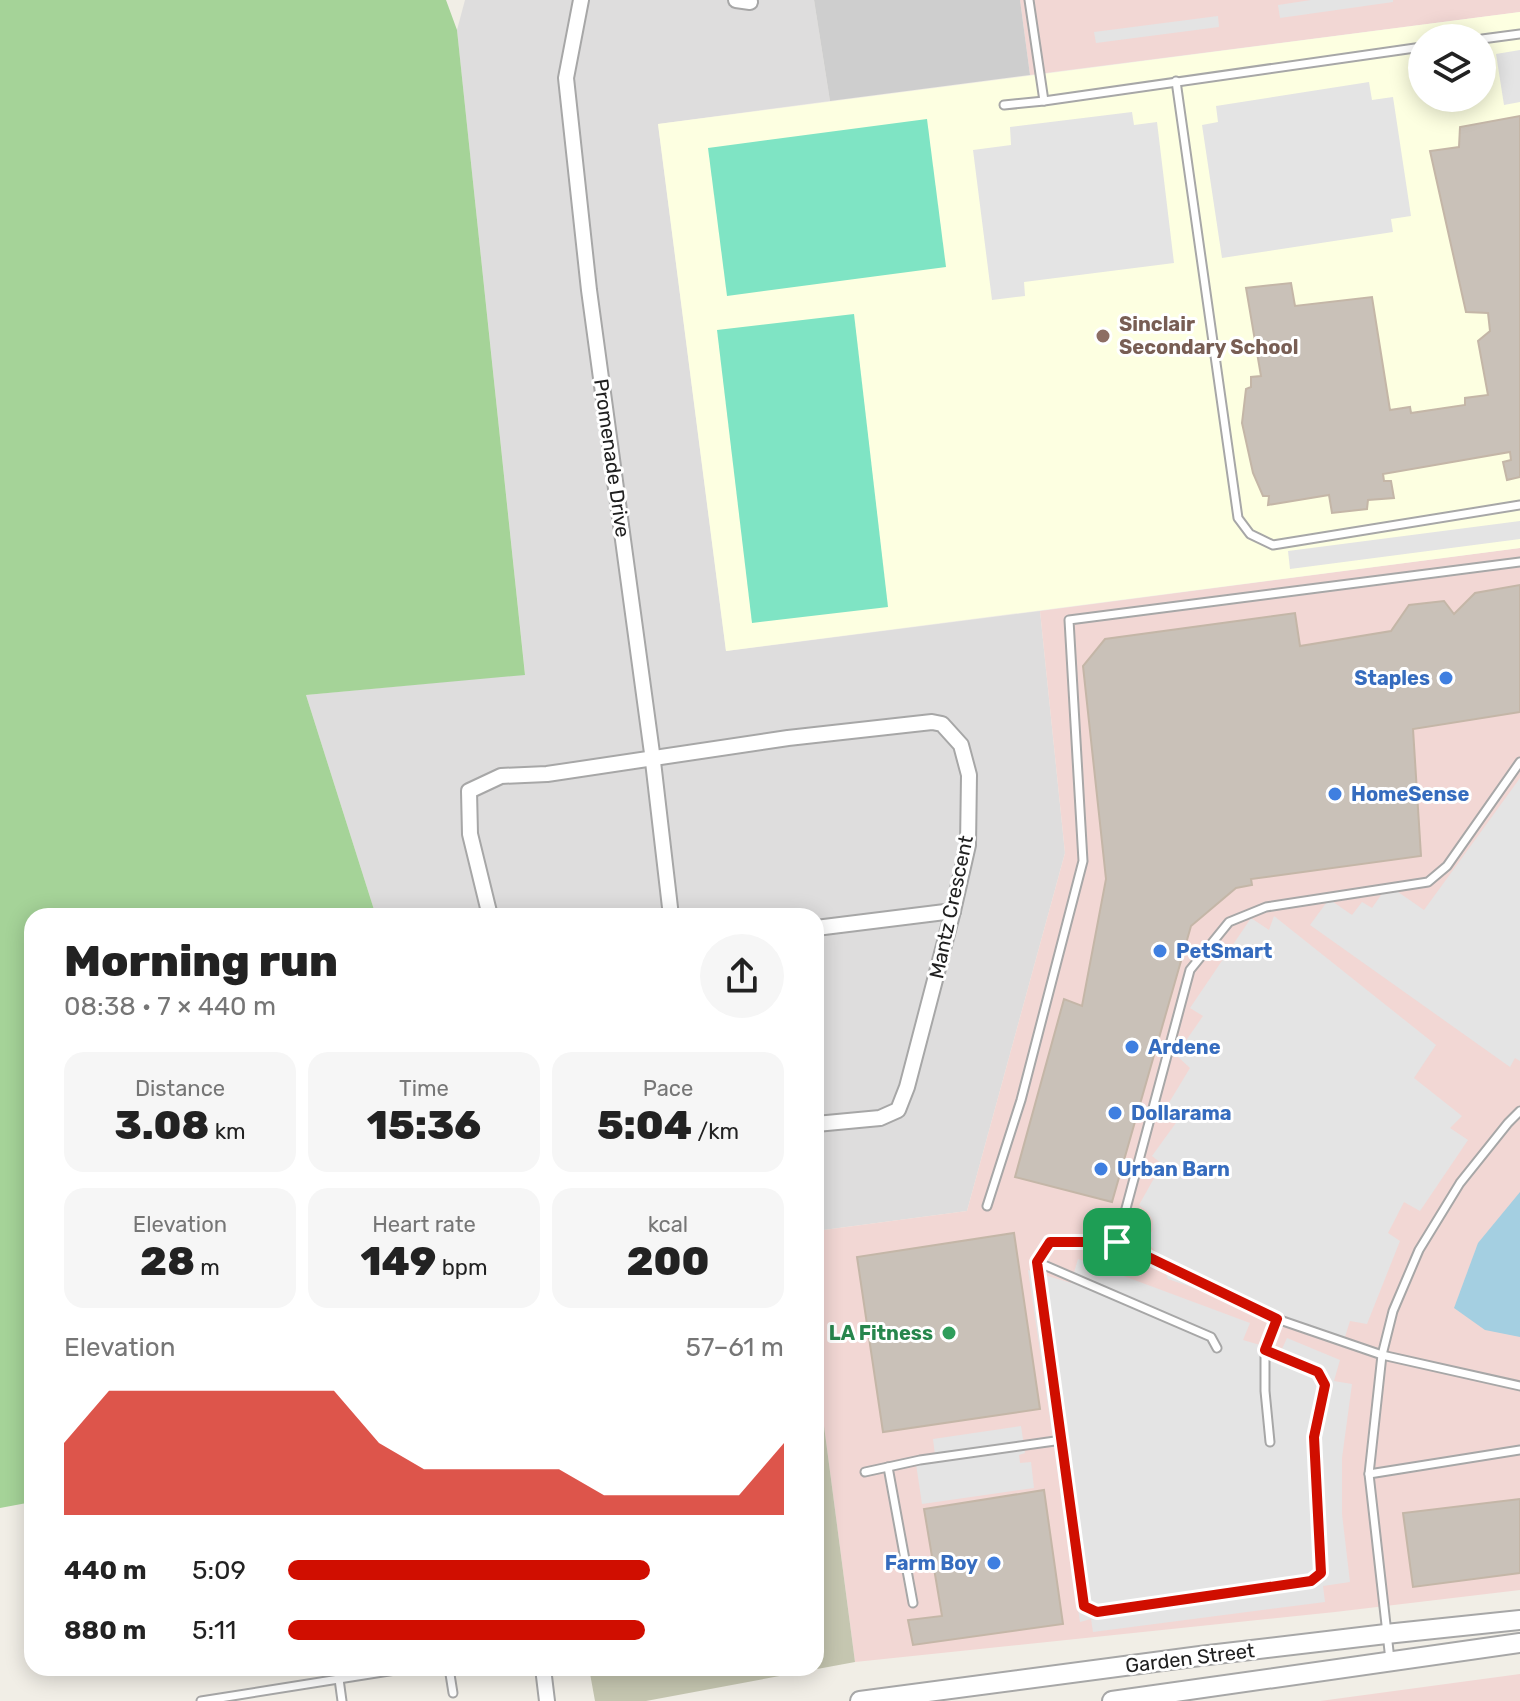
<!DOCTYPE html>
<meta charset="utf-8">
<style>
:root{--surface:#fff;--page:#f6f6f6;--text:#222;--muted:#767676;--accent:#d00e00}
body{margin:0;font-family:Rubik,sans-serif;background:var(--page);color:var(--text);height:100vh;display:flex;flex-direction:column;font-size:30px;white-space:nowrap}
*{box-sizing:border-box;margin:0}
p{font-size:26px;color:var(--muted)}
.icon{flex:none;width:44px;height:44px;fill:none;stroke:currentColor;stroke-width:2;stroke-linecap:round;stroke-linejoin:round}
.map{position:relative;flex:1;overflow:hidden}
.side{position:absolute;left:24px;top:908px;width:800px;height:768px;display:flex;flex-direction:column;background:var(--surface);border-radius:24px;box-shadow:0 4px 20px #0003}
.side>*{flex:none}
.fabs{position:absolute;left:1408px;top:24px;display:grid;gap:16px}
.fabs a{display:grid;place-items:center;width:88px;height:88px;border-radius:50%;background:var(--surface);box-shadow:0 4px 20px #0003;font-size:40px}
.pin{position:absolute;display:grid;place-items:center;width:68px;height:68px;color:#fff;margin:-34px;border-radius:16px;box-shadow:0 4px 12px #0006}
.round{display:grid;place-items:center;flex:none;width:84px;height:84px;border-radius:42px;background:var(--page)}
.summary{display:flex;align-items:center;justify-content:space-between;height:136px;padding:0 40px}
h1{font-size:44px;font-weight:800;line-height:60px}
.figures{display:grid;grid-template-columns:repeat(3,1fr);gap:12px;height:136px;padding:8px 40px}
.figures div{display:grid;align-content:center;border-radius:20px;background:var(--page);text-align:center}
.figures b{font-size:40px;font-weight:800}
.figures small{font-size:22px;font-weight:400}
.figures p{font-size:22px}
.chart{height:224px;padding:16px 40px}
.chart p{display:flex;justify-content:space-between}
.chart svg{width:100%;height:144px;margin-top:8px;fill:var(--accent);opacity:.7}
ul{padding:0 40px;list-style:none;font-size:26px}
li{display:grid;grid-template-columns:128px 96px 1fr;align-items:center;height:60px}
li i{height:20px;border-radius:10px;background:var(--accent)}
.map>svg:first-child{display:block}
.residential{fill:#dedddd}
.commercial{fill:#f2d7d4}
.education{fill:#fdffe1;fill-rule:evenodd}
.religious{fill:#cecece}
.construction{fill:#c5c6b0}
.forest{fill:#a5d398}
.pitch{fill:#7fe4c4}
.parking{fill:#e4e4e4}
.water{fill:#a4cfe1}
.building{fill:#c9c1b8;stroke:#c4b6a7;stroke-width:2}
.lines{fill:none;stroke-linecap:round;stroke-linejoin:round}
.service-casing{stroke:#a7a7a7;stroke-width:11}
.minor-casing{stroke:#a7a7a7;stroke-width:18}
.tertiary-casing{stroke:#a7a7a7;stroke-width:22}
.service{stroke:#fff;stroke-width:7}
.minor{stroke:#fff;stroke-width:14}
.tertiary{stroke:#fff;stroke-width:18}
.route-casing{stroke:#fff;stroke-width:16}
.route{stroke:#d00e00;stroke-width:10}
.education-dot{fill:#8d6e63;stroke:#fff;stroke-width:3}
.shop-dot{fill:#3f7fe0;stroke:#fff;stroke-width:3}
.leisure-dot{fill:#2e9e5b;stroke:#fff;stroke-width:3}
.labels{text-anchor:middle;stroke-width:6;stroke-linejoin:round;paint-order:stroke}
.education-label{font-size:20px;font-weight:bold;fill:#785e54;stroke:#fff;text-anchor:start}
.street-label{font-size:20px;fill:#202020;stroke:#fff}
.shop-label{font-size:20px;font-weight:bold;fill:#366cbe;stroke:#fff;text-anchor:start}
.leisure-label{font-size:20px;font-weight:bold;fill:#27864d;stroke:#fff;text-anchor:end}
</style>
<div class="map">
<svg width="1520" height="1701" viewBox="0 0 1520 1701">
<rect width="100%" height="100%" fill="#f1eee6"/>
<!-- residential -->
<polygon class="residential" points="465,0 814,0 830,101 658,124 726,651 1040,611 1065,853 967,1211 816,1231 816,916 376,916 306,695 525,674 457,30"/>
<!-- commercial -->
<g class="commercial">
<polygon points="1020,0 1520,0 1520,12 1030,75"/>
<polygon points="1520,548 1520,1590 1335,1612 855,1662 816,1365 816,1231 967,1211 1065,853 1040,611"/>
<polygon points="1520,1674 1520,1701 1320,1701"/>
</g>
<!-- education -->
<path class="education" d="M1520 12V548L726 651 658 124ZM1422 38H1482V98H1422Z"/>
<!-- religious -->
<polygon class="religious" points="814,0 1020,0 1030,75 830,101"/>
<!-- construction -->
<polygon class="construction" points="816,1365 855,1662 646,1701 595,1701 589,1668 816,1668"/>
<!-- forest -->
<polygon class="forest" points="0,0 446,0 457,30 525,675 306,695 376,916 32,916 32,1502 0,1508"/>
<!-- pitch -->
<g class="pitch">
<polygon points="927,119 946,267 727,296 708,148"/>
<polygon points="854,314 888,607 752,623 717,330"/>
</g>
<!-- parking -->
<g class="parking">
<polygon points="1311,0 1393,0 1393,2 1280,18 1278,5"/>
<polygon points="1218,16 1219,27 1096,43 1094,32"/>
<polygon points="1520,50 1520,102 1504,105 1496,54"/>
<polygon points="1369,82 1372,100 1393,97 1411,216 1391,219 1393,232 1222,258 1202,125 1218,122 1216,106"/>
<polygon points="1132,112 1134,125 1157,122 1174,263 1024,282 1025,296 992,300 973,150 1011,145 1010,127"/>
<polygon points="1520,521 1520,539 1290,569 1288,551"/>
<polygon points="1520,778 1520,1061 1515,1058 1510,1067 1310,925 1329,899 1352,915 1362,902 1372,908 1388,885 1424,910"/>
<polygon points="1274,916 1436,1045 1414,1078 1462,1116 1450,1128 1468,1140 1420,1211 1404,1202 1388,1233 1400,1241 1367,1324 1350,1321 1344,1340 1168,1279 1158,1254 1136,1230 1152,1232 1153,1221 1148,1212 1139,1205 1162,1164 1152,1156 1178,1120 1164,1111 1190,1068 1176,1055 1203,1016 1190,1008 1251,918 1269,930"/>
<polygon points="1078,1259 1250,1323 1243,1340 1281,1351 1287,1338 1340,1360 1334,1381 1352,1384 1342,1458 1342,1514 1350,1582 1323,1586 1325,1602 1093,1632 1091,1619 1080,1622 1028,1270 1071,1283"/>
<polygon points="1021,1426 1025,1453 1019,1455 1020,1463 1031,1462 1034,1488 922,1504 915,1457 935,1455 933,1439"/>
</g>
<!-- water -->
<polygon class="water" points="1520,1192 1520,1337 1485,1330 1454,1308 1478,1243"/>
<!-- building -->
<g class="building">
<polygon points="1520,116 1520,477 1507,480 1503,462 1511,460 1510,452 1383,474 1384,481 1391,481 1394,498 1368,500 1367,509 1332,513 1329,495 1268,505 1269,496 1263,496 1253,473 1242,423 1246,389 1251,387 1251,377 1261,376 1246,288 1291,283 1295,306 1372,297 1390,410 1410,407 1411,413 1465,405 1465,398 1488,395 1478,341 1490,331 1488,313 1466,312 1430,151 1459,147 1460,127"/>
<polygon points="1520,585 1520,712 1413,729 1421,856 1251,879 1252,885 1236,888 1191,926 1112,1202 1015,1177 1064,999 1082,1006 1106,879 1083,666 1105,639 1295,613 1300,646 1391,631 1409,605 1444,601 1454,614 1475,593"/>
<polygon points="1014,1233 1040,1409 883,1432 857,1257"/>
<polygon points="1044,1490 1063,1624 913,1645 908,1620 942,1616 924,1509"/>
<polygon points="1520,1499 1520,1573 1413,1587 1403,1513"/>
</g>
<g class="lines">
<!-- service casing -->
<g class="service-casing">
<g id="service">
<polyline points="1029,0 1044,101"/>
<polyline points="1482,39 1520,34"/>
<polyline points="1176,81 1238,518 1250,534 1273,545 1520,505"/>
<polyline points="1004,105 1044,101 1422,47"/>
<polyline points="1520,762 1447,866 1428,882 1266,907 1229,922 1190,970 1117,1242 1277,1319 1382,1355 1520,1386"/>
<polyline points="987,1206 1021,1100 1083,861 1069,620 1520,562"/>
<polyline points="1117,1242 1050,1242 1037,1262 1084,1606 1097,1612 1311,1581 1321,1573 1314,1437 1325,1385 1318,1372 1265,1350"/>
<polyline points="1037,1262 1211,1337 1217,1348"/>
<polyline points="1270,1442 1265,1391 1265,1350 1277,1319"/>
<polyline points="888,1467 913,1603"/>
<polyline points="865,1472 920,1460 1062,1440"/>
<polyline points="1369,1474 1520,1450"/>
<polyline points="1390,1660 1369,1474 1382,1355 1393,1311 1419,1250 1460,1183 1508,1123 1520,1111"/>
<polyline points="449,1668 453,1693"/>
<polyline points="339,1679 342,1701"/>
<polyline points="201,1701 408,1668"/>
</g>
</g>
<!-- minor casing -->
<g class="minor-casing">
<g id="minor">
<polyline points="581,0 566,78 589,290 652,753 671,916"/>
<polyline points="736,0 750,2"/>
<polyline points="490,916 470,834 469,791 501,776 547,774 788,738 932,722 942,724 961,745 969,775 968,845 953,911 907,1087 898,1110 880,1118 816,1124"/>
<polyline points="816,928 953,911"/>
<polyline points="543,1668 547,1701"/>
</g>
</g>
<!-- tertiary casing -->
<g class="tertiary-casing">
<g id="tertiary">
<polyline points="860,1701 1200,1656 1386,1634 1520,1620"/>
<polyline points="1112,1701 1520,1643"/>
</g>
</g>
<!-- service -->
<use href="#service" class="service"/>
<!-- minor -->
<use href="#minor" class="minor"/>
<!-- tertiary -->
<use href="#tertiary" class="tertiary"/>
</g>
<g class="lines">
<!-- route casing -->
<g class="route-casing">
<polygon id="route" points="1050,1242 1117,1242 1277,1319 1265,1350 1318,1372 1325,1385 1314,1437 1321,1573 1311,1581 1097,1612 1084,1606 1037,1262"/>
</g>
<!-- route -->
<use href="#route" class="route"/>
</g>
<!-- markers -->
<circle class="education-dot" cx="1103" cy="336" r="8"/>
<g class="shop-dot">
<circle cx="1446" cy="678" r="8"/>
<circle cx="1335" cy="794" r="8"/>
<circle cx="1160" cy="951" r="8"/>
<circle cx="1132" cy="1047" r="8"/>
<circle cx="1115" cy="1113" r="8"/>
<circle cx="1101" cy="1169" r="8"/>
<circle cx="994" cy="1563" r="8"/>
</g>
<circle class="leisure-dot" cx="949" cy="1333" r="8"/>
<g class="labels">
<!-- education labels -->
<g class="education-label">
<text x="1119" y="331">Sinclair<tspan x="1119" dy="23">Secondary School</tspan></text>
</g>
<!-- street labels -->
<g class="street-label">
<text transform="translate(612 458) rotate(82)" y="7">Promenade Drive</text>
<text transform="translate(951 907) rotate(-78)" y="7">Mantz Crescent</text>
<text transform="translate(1190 1658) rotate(-7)" y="7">Garden Street</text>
</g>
<!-- shop labels -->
<g class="shop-label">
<text x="1430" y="685" text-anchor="end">Staples</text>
<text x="1351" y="801">HomeSense</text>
<text x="1176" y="958">PetSmart</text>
<text x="1148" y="1054">Ardene</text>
<text x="1131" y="1120">Dollarama</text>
<text x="1117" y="1176">Urban Barn</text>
<text x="978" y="1570" text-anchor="end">Farm Boy</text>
</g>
<!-- leisure labels -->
<g class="leisure-label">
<text x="933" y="1340">LA Fitness</text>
</g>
</g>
</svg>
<div class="fabs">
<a><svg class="icon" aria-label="layers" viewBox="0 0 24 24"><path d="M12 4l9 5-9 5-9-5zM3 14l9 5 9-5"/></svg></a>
</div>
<div class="pin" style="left:1117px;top:1242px;background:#1e9e55"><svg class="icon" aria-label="arrive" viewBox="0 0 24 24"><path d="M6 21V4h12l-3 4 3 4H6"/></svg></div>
<section class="side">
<div class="summary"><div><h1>Morning run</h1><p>08:38 · 7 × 440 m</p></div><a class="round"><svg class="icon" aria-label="share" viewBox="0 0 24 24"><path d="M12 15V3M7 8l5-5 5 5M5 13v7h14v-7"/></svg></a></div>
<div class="figures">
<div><p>Distance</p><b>3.08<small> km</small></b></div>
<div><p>Time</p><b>15:36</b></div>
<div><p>Pace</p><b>5:04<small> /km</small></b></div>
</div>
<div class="figures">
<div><p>Elevation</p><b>28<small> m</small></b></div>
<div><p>Heart rate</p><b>149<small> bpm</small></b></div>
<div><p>kcal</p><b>200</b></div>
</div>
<div class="chart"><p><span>Elevation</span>57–61 m</p>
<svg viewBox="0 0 160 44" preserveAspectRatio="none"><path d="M0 44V22L10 6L20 6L30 6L40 6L50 6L60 6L70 22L80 30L90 30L100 30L110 30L120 38L130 38L140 38L150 38L160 22V44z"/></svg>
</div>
<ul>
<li><b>440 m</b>5:09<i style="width:73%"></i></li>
<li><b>880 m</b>5:11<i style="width:72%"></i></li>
</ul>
</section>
</div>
